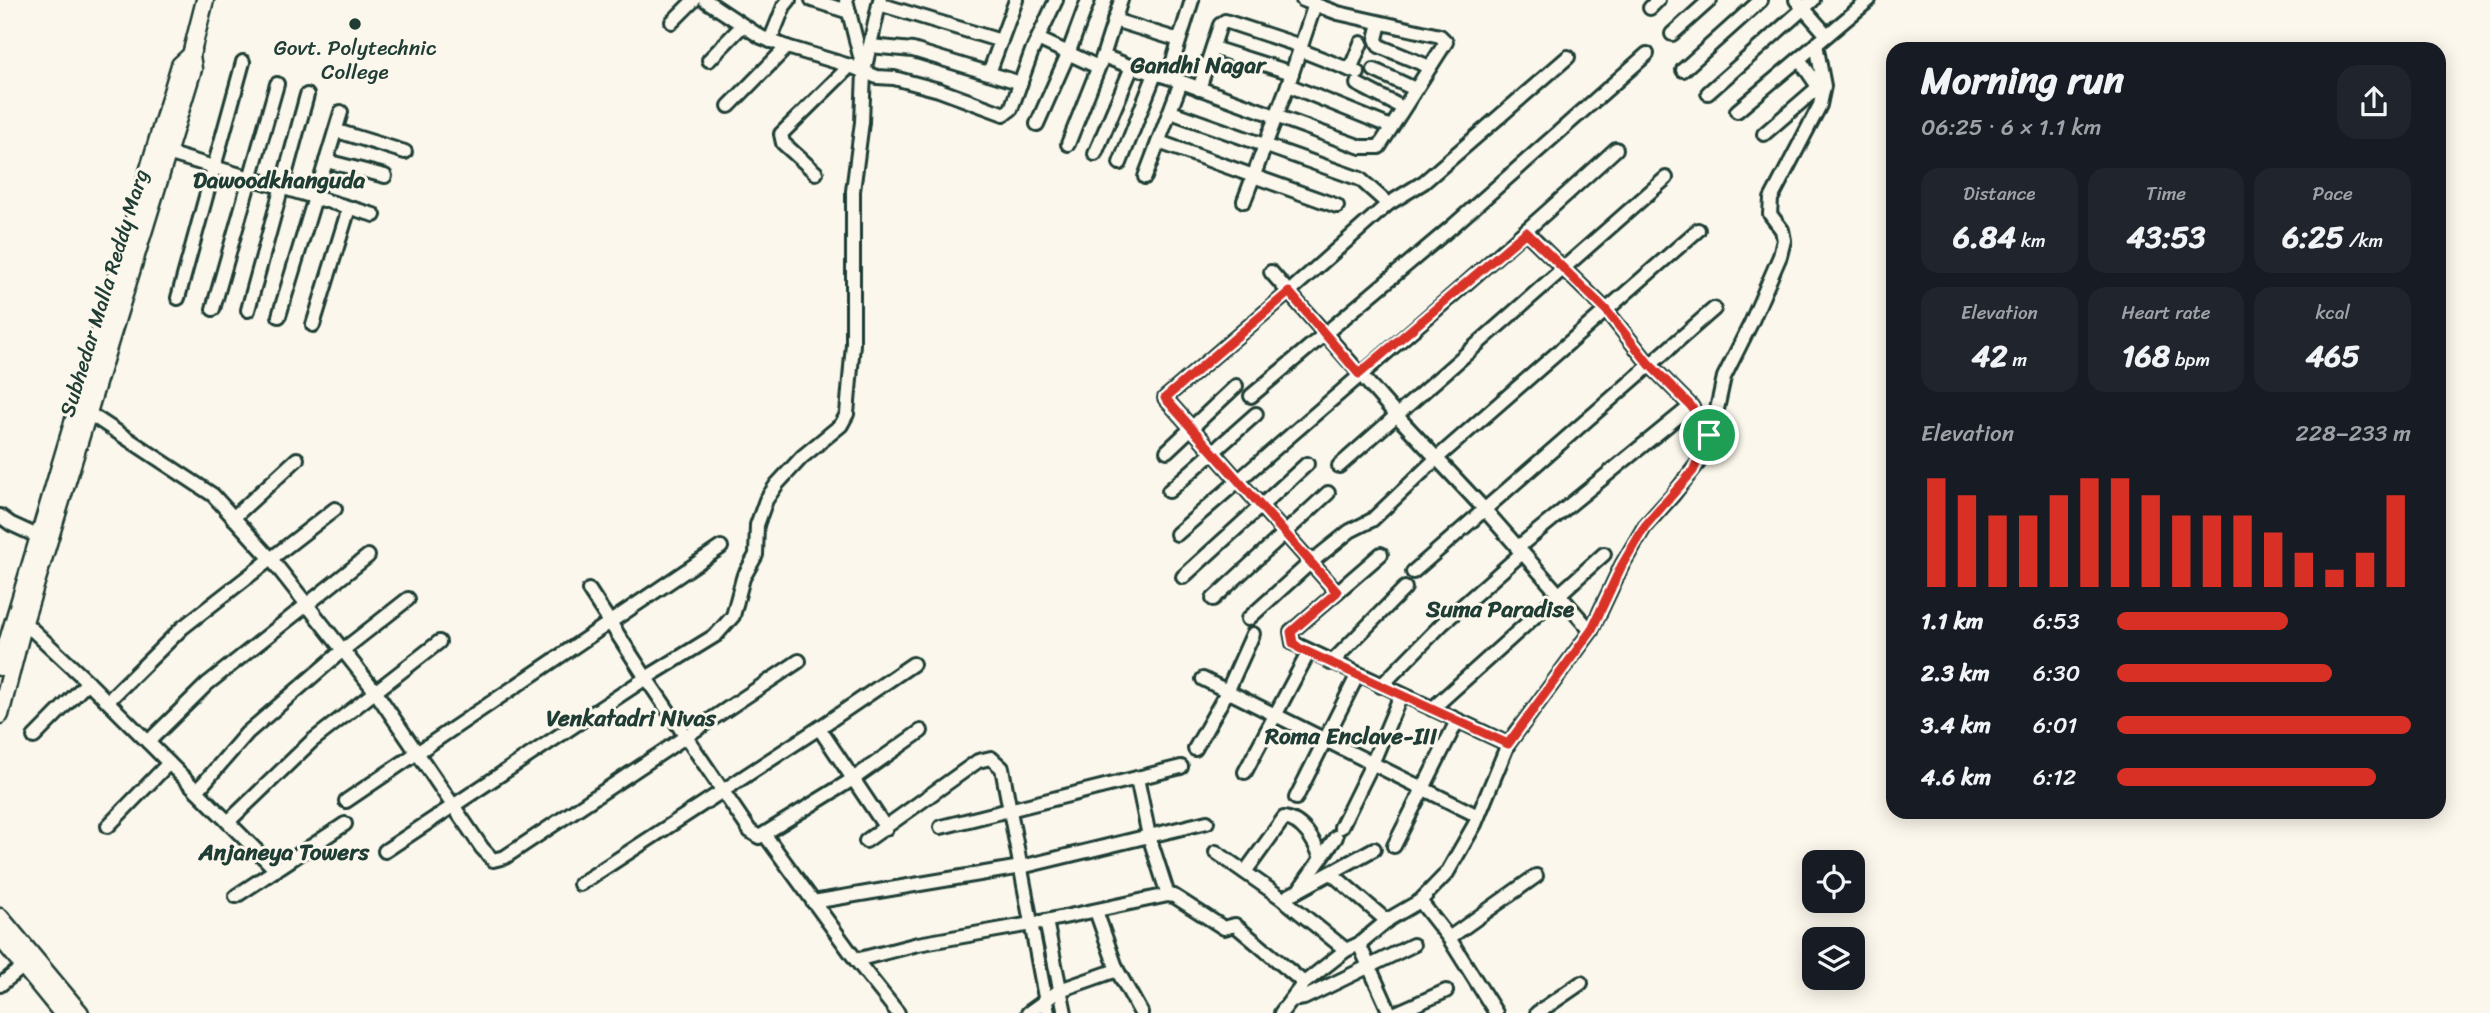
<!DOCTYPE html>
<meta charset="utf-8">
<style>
:root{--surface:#171b24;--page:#20242c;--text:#f1f3f6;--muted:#9ea1a6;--accent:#d93025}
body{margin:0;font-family:Sriracha,sans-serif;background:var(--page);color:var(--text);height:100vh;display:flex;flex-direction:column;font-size:26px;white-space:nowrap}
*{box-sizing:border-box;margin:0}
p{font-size:23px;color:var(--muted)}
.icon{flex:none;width:38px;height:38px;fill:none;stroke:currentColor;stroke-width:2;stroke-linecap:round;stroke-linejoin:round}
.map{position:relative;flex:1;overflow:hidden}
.drawer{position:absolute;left:1886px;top:42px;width:560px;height:777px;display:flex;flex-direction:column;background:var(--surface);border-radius:21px;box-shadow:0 4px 18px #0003}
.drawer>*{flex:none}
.fabs{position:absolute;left:1802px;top:850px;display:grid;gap:14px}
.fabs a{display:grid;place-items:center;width:63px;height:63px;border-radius:14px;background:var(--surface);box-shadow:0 4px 18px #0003;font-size:35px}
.pin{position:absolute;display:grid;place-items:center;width:60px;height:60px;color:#fff;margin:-30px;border:4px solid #fff;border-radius:50%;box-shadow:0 2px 7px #0007}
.round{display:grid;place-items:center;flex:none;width:74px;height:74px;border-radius:21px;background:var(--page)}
.overview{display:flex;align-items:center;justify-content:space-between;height:119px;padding:0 35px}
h1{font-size:38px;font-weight:800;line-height:52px}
.figures{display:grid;grid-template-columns:repeat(3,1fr);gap:10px;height:119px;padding:7px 35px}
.figures div{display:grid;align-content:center;border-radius:18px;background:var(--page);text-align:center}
.figures b{font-size:30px;font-weight:800}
.figures small{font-size:19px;font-weight:400}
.figures p{font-size:19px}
.chart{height:196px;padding:14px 35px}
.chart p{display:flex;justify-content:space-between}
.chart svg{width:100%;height:126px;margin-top:7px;stroke:var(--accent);stroke-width:6}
ul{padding:0 35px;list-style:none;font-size:23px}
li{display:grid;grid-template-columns:112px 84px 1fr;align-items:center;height:52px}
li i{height:18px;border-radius:9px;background:var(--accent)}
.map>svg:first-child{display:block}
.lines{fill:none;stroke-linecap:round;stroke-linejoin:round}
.minor-casing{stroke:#1f3d34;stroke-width:18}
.secondary-casing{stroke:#1f3d34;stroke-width:21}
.minor{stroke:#fbf7ec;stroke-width:12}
.secondary{stroke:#fbf7ec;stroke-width:16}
.route-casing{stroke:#fff;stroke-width:14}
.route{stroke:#d93025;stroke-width:9}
.poi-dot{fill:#1f3d34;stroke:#fbf7ec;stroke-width:2.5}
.labels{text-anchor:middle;stroke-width:6;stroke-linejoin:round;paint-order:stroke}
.poi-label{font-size:21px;fill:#1f3d34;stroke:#fbf7ec}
.street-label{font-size:21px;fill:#1f3d34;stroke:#fbf7ec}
.neighbourhood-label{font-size:23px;font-weight:bold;fill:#1f3d34;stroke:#fbf7ec}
</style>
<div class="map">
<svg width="2490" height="1013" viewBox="0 0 2490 1013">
<rect width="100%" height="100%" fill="#fbf7ec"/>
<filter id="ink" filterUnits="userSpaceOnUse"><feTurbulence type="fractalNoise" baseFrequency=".0143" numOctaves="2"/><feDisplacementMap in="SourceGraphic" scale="14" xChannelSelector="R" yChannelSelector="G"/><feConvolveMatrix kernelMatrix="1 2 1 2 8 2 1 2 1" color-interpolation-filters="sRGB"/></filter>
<g filter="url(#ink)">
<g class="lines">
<!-- minor casing -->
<g class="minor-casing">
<g id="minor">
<polyline points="705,0 761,37 787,47 850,66 877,77 894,78 939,90 1004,114 1011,109 1032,51 1056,0"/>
<polyline points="812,0 849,12"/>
<polyline points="846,0 863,68"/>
<polyline points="1796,0 1827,35"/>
<polyline points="879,4 1001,41"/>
<polyline points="1650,8 1658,0"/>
<polyline points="1114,20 1179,40"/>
<polyline points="672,22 694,0"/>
<polyline points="1380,23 1376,39 1379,46 1430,67"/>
<polyline points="1672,34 1710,0"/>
<polyline points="1038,39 1098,67"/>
<polyline points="770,41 784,6 789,0"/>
<polyline points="870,46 913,50 1021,83"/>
<polyline points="1213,48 1292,73"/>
<polyline points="1300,50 1358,73"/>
<polyline points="1103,56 1132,67 1168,77 1361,147 1379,147 1446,42 1440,36 1338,13 1303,0"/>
<polyline points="709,60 742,26"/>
<polyline points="1350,70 1361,43"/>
<polyline points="1374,70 1415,89"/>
<polyline points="1683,70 1761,0"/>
<polyline points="989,73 1016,0"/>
<polyline points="1168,77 1192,0"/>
<polyline points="1357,84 1403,108"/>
<polyline points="1288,85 1391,127"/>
<polyline points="1199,89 1220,25 1225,21 1301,46"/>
<polyline points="1708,93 1813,0"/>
<polyline points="729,106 787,47"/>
<polyline points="1737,111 1869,0"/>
<polyline points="1171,112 1360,179 1388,204"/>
<polyline points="1037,124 1068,54 1088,0"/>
<polyline points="337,131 405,152"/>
<polyline points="1764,134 1816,89 1817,85 1799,59"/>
<polyline points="1159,142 1337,206"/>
<polyline points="1068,144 1103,56 1121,0"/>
<polyline points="167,153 374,215"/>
<polyline points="1095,154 1132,67"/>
<polyline points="326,161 385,176"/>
<polyline points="1120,163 1155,74"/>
<polyline points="816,173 783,143 781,134 850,66"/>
<polyline points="1145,177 1181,82"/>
<polyline points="1244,201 1288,85 1315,4"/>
<polyline points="1526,232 1606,310 1649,364 1691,406 1709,435"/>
<polyline points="1271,272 1398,417 1485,510 1591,631"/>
<polyline points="178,298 243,62"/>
<polyline points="213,309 277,84"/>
<polyline points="248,310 307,95"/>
<polyline points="279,316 341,112"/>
<polyline points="313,325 349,208"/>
<polyline points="1251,396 1454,225 1647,54"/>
<polyline points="90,414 213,495 271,559 375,691 482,848 493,860 505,857 799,661"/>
<polyline points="1167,451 1236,386"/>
<polyline points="1339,466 1666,178"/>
<polyline points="1169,491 1256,414"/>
<polyline points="0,516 11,524 46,540"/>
<polyline points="233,518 297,459"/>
<path d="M1177 534C1323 406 1473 281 1616 149"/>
<polyline points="1517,548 1691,406"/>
<polyline points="1381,554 1291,632 1293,643 1508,744"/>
<polyline points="1413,572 1714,309"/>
<polyline points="1183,577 1307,464"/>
<polyline points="589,590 646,678 750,831 759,837 853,779 921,731"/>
<polyline points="1337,592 1165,398 1289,292 1388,204 1424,182 1568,57"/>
<polyline points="1213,599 1328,493"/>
<polyline points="1248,619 1310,563 1350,531 1372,520 1437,458 1698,230"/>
<polyline points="24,622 88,682 276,870"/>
<polyline points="1331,663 1405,588"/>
<polyline points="1203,679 1478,816"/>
<polyline points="1381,686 1442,624 1522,553"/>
<polyline points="108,701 182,628 335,509"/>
<polyline points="1432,709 1604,554"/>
<polyline points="819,728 886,828"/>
<polyline points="34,737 88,682"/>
<polyline points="148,742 207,684 368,556"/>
<polyline points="1195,749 1227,692 1253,634"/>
<polyline points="1245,772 1305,659"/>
<polyline points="1137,778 1149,836 1168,895"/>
<polyline points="197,791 247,733 343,650 408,599"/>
<polyline points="1296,798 1355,680"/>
<polyline points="346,801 721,547"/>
<polyline points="228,822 312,741 439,642"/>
<polyline points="108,826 169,763"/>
<polyline points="941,827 1181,767"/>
<polyline points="1341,827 1372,764 1398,702"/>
<polyline points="765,835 856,960 898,1013"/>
<polyline points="866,841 978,761 991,758 1002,768 1048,1013"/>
<polyline points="1394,846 1454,727"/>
<polyline points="385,851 646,678 716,635 733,616 743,578 756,555 757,525 766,500 777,484 802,457 841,425 847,414 853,344 853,191 862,122 864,72 880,0"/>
<polyline points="1216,852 1283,899 1346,950"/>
<path d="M1245 872 1284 818C1303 820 1315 842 1321 858"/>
<polyline points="1331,873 1387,921"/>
<polyline points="580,884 819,728 913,664"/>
<polyline points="1301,887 1336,837"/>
<polyline points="236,896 345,824"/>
<polyline points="1283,899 1374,849"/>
<polyline points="1420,901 1449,938 1496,1013"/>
<polyline points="813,902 1021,867 1207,822"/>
<polyline points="1096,911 1117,970 1141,1013"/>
<polyline points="1046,921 1065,1013"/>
<polyline points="1449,938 1536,876"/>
<polyline points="1359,944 1390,1013"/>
<polyline points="856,960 918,944 1031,924 1168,895 1174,896 1224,928 1235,925 1304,983"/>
<polyline points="0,985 24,966"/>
<polyline points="1291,1000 1304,998 1413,945"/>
<polyline points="1028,1013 1060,990 1117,970"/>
<polyline points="1281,1013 1304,983 1346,950 1359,944 1389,919 1420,901 1447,873 1475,824 1508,744 1591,631 1622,565 1645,526 1673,495 1698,463 1714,423 1724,377 1751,323 1780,256 1784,240 1782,230 1770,214 1771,199 1820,105 1824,86 1816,44"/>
<polyline points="1396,1013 1446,991"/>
<polyline points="1537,1013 1581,983"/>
</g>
</g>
<!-- secondary casing -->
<g class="secondary-casing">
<g id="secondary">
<polyline points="0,667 180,65 191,55"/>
<polyline points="0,715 24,622 193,69 191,55 205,0"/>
<polyline points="0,917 80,1013"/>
<polyline points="0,937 62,1013"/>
</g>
</g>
<!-- minor -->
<use href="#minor" class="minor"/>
<!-- secondary -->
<use href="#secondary" class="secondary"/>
</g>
</g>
<g class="lines" filter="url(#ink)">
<!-- route casing -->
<g class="route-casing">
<polygon id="route" points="1526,232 1606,310 1649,364 1691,406 1709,435 1693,471 1645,526 1622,565 1591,631 1508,744 1299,648 1293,643 1291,632 1337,592 1165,398 1289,292 1359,374"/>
</g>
<!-- route -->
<use href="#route" class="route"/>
</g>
<!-- markers -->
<circle class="poi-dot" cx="355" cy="24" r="7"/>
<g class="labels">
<!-- poi labels -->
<g class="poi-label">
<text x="355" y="55">Govt. Polytechnic<tspan x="355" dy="24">College</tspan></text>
</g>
<!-- street labels -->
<g class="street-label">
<text transform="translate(104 293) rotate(-73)" y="7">Subhedar Malla Reddy Marg</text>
</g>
<!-- neighbourhood labels -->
<g class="neighbourhood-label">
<text x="1198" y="73">Gandhi Nagar</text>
<text x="279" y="188">Dawoodkhanguda</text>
<text x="1500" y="617">Suma Paradise</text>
<text x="631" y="726">Venkatadri Nivas</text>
<text x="1351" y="744">Roma Enclave-III</text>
<text x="284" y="860">Anjaneya Towers</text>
</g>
</g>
</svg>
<div class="fabs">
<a><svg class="icon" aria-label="locate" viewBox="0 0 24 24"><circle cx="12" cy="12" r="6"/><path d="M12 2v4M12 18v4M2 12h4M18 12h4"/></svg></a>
<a><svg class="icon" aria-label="layers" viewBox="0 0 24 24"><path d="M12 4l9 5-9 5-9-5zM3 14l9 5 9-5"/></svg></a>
</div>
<div class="pin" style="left:1709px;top:435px;background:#1e9e55"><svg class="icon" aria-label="arrive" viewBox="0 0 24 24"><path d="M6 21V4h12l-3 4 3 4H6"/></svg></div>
<section class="drawer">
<div class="overview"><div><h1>Morning run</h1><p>06:25 · 6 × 1.1 km</p></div><a class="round"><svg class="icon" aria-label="share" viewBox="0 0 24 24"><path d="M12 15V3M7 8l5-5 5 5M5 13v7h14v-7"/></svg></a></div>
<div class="figures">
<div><p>Distance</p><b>6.84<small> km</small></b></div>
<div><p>Time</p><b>43:53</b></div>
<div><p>Pace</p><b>6:25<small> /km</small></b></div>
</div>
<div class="figures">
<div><p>Elevation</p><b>42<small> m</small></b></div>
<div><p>Heart rate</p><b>168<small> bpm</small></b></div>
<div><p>kcal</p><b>465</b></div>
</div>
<div class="chart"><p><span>Elevation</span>228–233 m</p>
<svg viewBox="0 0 160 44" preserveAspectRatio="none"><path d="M5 44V6M15 44V12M25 44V19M35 44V19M45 44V12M55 44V6M65 44V6M75 44V12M85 44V19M95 44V19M105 44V19M115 44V25M125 44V32M135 44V38M145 44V32M155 44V12"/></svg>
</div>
<ul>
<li><b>1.1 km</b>6:53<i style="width:58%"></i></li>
<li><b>2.3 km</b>6:30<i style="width:73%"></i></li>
<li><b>3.4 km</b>6:01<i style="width:100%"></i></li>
<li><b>4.6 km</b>6:12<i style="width:88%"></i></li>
</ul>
</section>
</div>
